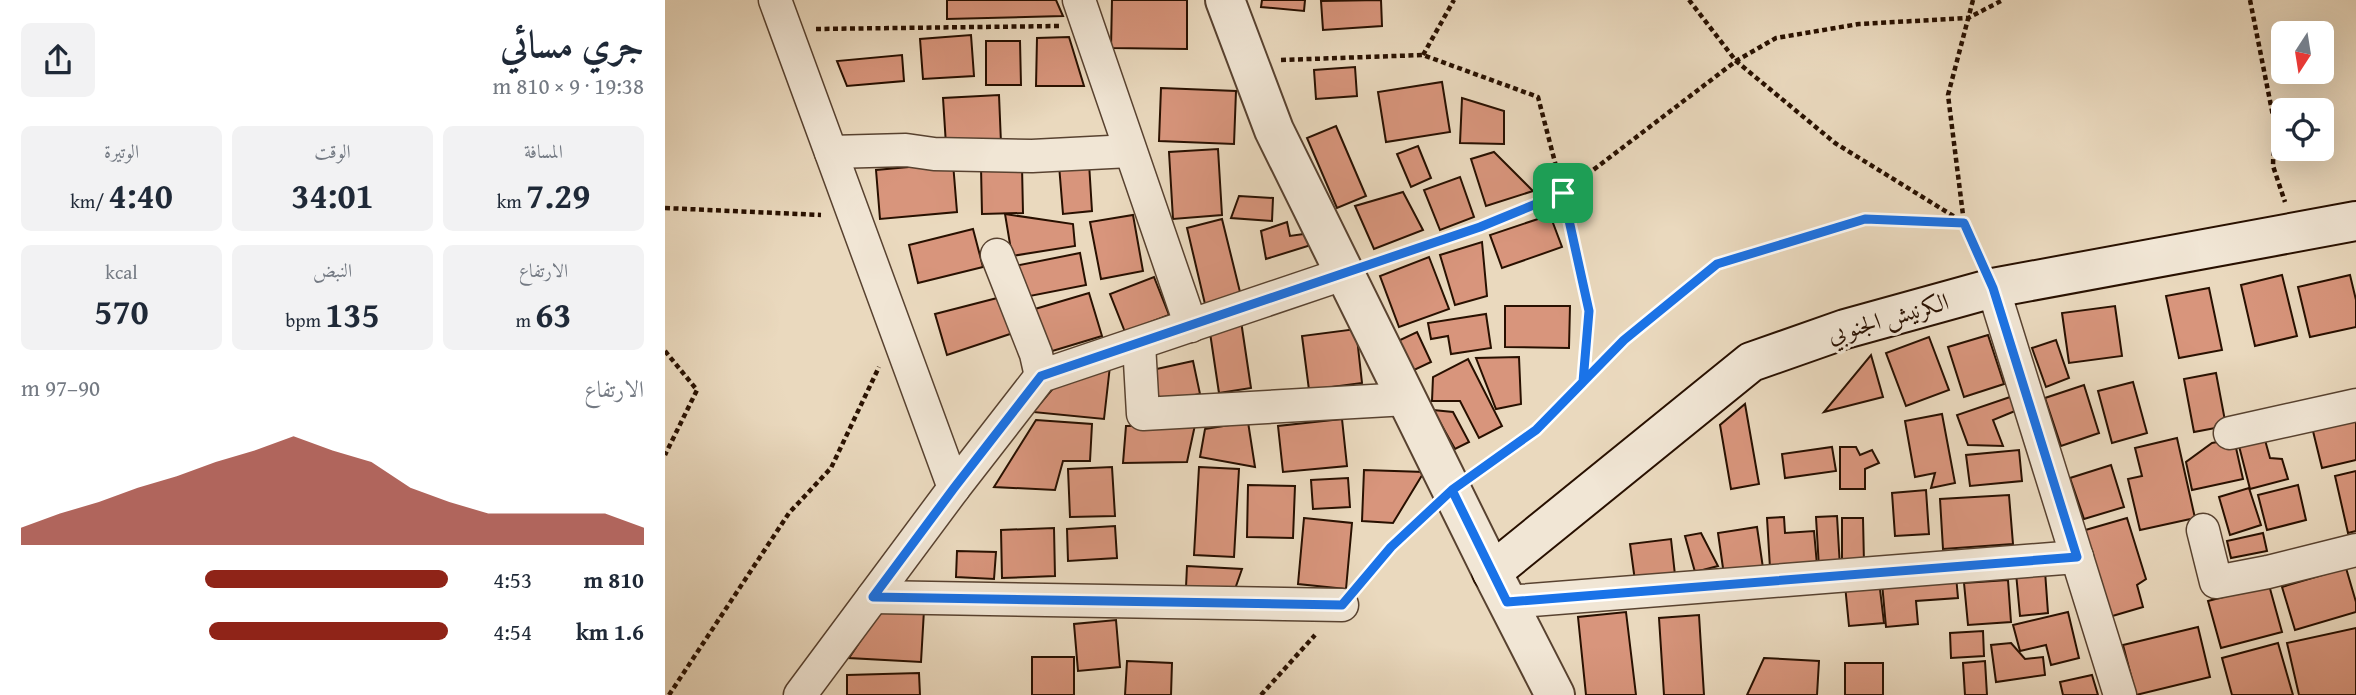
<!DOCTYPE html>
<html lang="ar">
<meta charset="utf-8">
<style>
:root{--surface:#fff;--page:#f2f2f3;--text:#1f2937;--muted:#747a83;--accent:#8f2418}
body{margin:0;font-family:"Gentium Book Plus",Amiri,serif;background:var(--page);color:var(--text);direction:rtl;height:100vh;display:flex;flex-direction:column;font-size:26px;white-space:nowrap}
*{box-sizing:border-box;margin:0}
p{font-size:23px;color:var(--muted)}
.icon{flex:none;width:38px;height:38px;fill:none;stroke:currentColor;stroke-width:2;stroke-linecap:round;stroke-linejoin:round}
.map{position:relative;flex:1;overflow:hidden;direction:ltr}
.panel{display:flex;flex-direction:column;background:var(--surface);width:665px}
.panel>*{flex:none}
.needle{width:46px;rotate:192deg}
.buttons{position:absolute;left:1606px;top:21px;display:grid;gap:14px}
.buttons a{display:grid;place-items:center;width:63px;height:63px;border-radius:10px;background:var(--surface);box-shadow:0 7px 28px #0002;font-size:35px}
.pin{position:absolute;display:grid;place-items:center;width:60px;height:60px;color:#fff;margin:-30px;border-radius:14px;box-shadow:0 4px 10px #0006}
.round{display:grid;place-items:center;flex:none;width:74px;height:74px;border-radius:10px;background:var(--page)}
.headline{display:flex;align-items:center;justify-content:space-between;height:119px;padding:0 21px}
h1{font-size:38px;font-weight:600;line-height:52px}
.stats{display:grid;grid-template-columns:repeat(3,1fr);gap:10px;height:119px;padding:7px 21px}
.stats div{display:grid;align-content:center;border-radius:10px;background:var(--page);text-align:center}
.stats b{font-size:35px;font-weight:600}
.stats small{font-size:19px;font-weight:400}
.stats p{font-size:19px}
.chart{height:196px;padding:14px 21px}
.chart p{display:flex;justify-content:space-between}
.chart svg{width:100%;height:126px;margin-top:7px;fill:var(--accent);opacity:.7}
ul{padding:0 21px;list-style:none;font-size:23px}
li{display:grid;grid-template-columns:112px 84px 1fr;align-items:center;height:52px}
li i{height:18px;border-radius:9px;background:var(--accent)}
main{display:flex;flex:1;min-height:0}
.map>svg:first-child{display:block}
.building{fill:#d8957c;stroke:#281000;stroke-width:2}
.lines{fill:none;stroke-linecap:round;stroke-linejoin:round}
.minor-casing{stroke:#584230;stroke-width:35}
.tertiary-casing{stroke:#584230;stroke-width:42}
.secondary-casing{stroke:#281000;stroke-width:42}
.path{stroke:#281000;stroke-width:4.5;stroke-dasharray:5 3.5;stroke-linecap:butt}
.minor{stroke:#f1e6d5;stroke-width:32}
.tertiary{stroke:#f1e6d5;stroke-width:38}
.secondary{stroke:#f1e6d5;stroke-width:38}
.route-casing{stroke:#fff;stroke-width:14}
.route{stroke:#1a73e8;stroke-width:9}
.labels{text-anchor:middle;stroke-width:6;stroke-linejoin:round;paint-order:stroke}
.street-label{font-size:24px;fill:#281000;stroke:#f1e6d5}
</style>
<main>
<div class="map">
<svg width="1691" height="695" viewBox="0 0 1691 695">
<rect width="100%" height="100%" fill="#ead9be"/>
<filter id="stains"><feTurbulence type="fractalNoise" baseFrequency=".00286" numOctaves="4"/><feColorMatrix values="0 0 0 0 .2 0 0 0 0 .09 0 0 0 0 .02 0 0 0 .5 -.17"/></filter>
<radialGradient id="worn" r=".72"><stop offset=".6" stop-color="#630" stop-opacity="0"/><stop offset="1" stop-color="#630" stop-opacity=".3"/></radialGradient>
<!-- building -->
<g class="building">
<polygon points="282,0 391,0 398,16 282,19"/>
<polygon points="447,0 522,0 522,49 446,48"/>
<polygon points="597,0 640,0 639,11 596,7"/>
<polygon points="716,0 717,26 658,30 656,1"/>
<polygon points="306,35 309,76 258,79 255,39"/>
<polygon points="404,37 419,86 371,86 372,38"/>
<polygon points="321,41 355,41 356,85 321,85"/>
<polygon points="237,55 239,81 182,86 172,61"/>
<polygon points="690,67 692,96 651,99 649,70"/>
<polygon points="777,82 785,132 721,142 713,92"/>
<polygon points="496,88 571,91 569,144 494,141"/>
<polygon points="334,95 336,143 281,145 278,98"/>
<polygon points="797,98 839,111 839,144 795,143"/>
<polygon points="671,126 701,196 672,208 642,138"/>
<polygon points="753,146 766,178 746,187 732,154"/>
<polygon points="553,149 557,215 508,219 504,152"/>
<polygon points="829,152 868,191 821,206 806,159"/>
<polygon points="288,163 292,212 215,219 211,170"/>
<polygon points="424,163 427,211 398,214 394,165"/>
<polygon points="357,166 358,213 317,214 316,167"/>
<polygon points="795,177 809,217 775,230 759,190"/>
<polygon points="738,192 758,230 709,249 690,206"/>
<polygon points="574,196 608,198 607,221 566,218"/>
<polygon points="340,214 408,224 410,246 347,256"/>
<polygon points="468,215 478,271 436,279 425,222"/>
<polygon points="885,215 897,247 837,268 825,235"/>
<polygon points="557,219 576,296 540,304 522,228"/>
<polygon points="622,222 625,236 646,233 646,245 601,259 596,231"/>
<polygon points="308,229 318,267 253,283 244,245"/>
<polygon points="817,242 822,296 790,305 775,255"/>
<polygon points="415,253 421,285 365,296 345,267"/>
<polygon points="764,257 784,309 734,327 715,276"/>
<polygon points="1617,275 1632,336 1590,346 1576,285"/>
<polygon points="1685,275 1691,300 1691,327 1645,337 1633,287"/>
<polygon points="489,277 504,315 460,332 445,294"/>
<polygon points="1544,288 1557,350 1514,358 1501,296"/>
<polygon points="424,293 437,336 384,352 370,309"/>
<polygon points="340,296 354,331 282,355 270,314"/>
<polygon points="840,306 905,306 904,348 840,347"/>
<polygon points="1450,306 1457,356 1404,363 1397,313"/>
<polygon points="821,314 826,348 786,354 783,336 766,339 763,323"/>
<polygon points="576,321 586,388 554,393 544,326"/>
<polygon points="691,329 697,383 644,390 637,336"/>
<polygon points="752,332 766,362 747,371 733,341"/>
<polygon points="1323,335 1339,384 1299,397 1283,347"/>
<polygon points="1264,337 1284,390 1241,406 1221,353"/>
<polygon points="1391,340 1404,378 1381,387 1367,348"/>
<polygon points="1206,355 1218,397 1159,412"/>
<polygon points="854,357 856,404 831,409 811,358"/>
<polygon points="803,359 837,426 814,438 795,401 767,401 768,377"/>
<polygon points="528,361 535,394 494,402 487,370"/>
<polygon points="445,366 439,419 368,412 390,386"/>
<polygon points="1551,373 1561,426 1529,432 1519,379"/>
<polygon points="1468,382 1482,433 1447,443 1433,391"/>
<polygon points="1419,385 1434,433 1396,446 1380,398"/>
<polygon points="1351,395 1350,411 1328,420 1338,446 1303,445 1292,415"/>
<polygon points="1080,404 1094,484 1066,489 1055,425"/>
<polygon points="768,410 788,412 804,442 790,449"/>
<polygon points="1277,414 1290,483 1266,488 1270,473 1250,477 1240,421"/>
<polygon points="677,419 682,466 618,472 613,426"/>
<polygon points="1691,419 1691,460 1657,468 1647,427"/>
<polygon points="371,420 427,424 425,461 398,461 390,490 329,487"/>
<polygon points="583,422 590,467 535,457 540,429"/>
<polygon points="530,425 522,462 458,463 461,426"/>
<polygon points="1512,438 1530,518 1475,530 1463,479 1477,476 1470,448"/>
<polygon points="1569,439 1578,479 1527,490 1521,462 1547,443"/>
<polygon points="1600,440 1605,458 1617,459 1623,479 1585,489 1574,446"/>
<polygon points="1167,447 1171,471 1120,478 1117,454"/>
<polygon points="1175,447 1191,447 1195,455 1207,450 1214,463 1200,469 1200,489 1175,489"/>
<polygon points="1354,450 1357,481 1305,486 1301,455"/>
<polygon points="1446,465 1459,507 1419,519 1405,478"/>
<polygon points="447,467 450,516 405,517 403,469"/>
<polygon points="534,467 574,469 569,557 529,555"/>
<polygon points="699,470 759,472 728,523 697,521"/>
<polygon points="1691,471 1691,531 1683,533 1670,476"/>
<polygon points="683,478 685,507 648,509 646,480"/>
<polygon points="583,485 630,486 628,538 582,537"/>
<polygon points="1633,485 1641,520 1602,530 1593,495"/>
<polygon points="1584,488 1596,525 1565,535 1554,497"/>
<polygon points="1261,490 1264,534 1230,536 1227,493"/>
<polygon points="1344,495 1348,544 1278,549 1275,499"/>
<polygon points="1172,516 1175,567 1154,568 1151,517"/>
<polygon points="1119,517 1120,533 1149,531 1152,565 1105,568 1102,518"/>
<polygon points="639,518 687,523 681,589 633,584"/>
<polygon points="1177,518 1198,518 1199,563 1177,563"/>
<polygon points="1462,518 1481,579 1472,585 1478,607 1444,617 1417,531"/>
<polygon points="450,526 452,558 403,561 402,529"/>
<polygon points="1092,527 1098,568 1059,575 1053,533"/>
<polygon points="389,528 390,576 337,578 336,530"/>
<polygon points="1036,533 1053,566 1030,572 1020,536"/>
<polygon points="1598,533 1602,551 1566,558 1562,541"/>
<polygon points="1006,539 1010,575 970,581 965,544"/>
<polygon points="292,551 331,552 329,579 291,577"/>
<polygon points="522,566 577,569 570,589 521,587"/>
<polygon points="1681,568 1691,602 1691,612 1630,630 1617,587"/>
<polygon points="1380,571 1383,613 1355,616 1351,573"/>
<polygon points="1291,576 1293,598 1251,601 1253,624 1221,627 1217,583"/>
<polygon points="1343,580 1346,622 1303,625 1299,583"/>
<polygon points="1214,581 1219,623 1184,626 1180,585"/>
<polygon points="1604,585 1617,632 1556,648 1543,601"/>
<polygon points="218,607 259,610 256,662 184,658"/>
<polygon points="961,612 971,695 921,695 913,617"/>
<polygon points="1403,612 1414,658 1386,665 1381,645 1355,651 1348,625"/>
<polygon points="1034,615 1039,695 999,695 994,618"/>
<polygon points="451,620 455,667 413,671 409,624"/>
<polygon points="1533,627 1545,677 1471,695 1458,645"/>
<polygon points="1691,628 1691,695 1634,695 1622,643"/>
<polygon points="1318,631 1319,656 1286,658 1285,633"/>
<polygon points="1346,643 1360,659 1378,657 1380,675 1331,682 1326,645"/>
<polygon points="1613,643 1628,695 1567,695 1557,658"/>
<rect x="367" y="657" width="42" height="38"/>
<polygon points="1099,658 1154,661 1152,695 1082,695"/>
<polygon points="462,661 507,663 506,695 460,695"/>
<polygon points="1320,661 1322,695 1300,695 1298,663"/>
<rect x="1180" y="663" width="38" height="32"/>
<polygon points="254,673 255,695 182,695 182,675"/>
<polygon points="1427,675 1433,695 1398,695 1395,682"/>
</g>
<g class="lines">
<!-- minor casing -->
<g class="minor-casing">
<g id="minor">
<polyline points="110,0 289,488"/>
<polyline points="414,0 526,326"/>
<polyline points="166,152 241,150 269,154 367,156 465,151"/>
<polyline points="332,255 371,354 376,376"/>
<polyline points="1328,288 1455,695"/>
<polyline points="474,344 478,414 742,399"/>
<polyline points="1565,433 1691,405"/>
<polyline points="1538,530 1551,582 1603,572 1691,550"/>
<polyline points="208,597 677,605"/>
<polyline points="842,602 1412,557"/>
<polyline points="135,695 289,488 376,376 681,273"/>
</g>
</g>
<!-- tertiary casing -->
<g class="tertiary-casing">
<polyline id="tertiary" points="560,0 609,130 827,572 890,695"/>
</g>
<!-- secondary casing -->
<g class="secondary-casing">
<polyline id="secondary" points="827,572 1086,362 1180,329 1328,288 1691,221"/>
</g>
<!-- path -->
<g class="path">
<polyline points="1024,0 1071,61 1170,143 1298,222"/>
<polyline points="1308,0 1283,95 1299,223 1315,258"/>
<polyline points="1585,0 1609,121 1608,166 1620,202"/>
<polyline points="151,29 394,26"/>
<polyline points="758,55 789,0"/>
<polyline points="616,60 758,55 873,97 898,193 924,311 918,381"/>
<polyline points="0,208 156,215"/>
<polyline points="711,262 815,227 898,193 1071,61 1111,38 1194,24 1303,18 1338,0"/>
<polyline points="0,351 32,390 0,455"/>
<polyline points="814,471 871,430 959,340 1052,264 1200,219 1299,223"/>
<polyline points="695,584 725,547 761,514"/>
<polyline points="4,695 124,513 166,468 214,367"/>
<polyline points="596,695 650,635"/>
</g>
<!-- minor -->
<use href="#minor" class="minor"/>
<!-- tertiary -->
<use href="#tertiary" class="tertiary"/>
<!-- secondary -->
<use href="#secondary" class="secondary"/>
</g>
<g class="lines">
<!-- route casing -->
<g class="route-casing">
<polyline id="route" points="898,193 815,227 376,376 289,488 208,597 677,605 726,547 787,490 871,430 959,340 1052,264 1200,219 1299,223 1328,288 1412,557 842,602 787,490 871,430 918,382 924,311 898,193"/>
</g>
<!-- route -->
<use href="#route" class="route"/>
</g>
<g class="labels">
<!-- street labels -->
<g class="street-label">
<text transform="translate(1223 318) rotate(-16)" y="8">الكرنيش الجنوبي</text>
</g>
</g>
<rect width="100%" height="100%" filter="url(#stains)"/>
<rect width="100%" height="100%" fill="url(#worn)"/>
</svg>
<div class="buttons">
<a><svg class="needle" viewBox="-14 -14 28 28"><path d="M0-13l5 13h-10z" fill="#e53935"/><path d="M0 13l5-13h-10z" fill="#747a83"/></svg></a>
<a><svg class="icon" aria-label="locate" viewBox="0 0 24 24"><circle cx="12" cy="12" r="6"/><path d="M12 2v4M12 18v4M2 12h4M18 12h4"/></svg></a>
</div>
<div class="pin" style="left:898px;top:193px;background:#1e9e55"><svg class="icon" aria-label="arrive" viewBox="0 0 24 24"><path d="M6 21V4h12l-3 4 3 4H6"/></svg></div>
</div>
<section class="panel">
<div class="headline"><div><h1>جري مسائي</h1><p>19:38 · 9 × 810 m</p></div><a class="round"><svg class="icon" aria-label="share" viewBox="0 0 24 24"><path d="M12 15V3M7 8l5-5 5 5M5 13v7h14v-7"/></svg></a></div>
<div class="stats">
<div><p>المسافة</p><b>7.29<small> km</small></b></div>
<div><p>الوقت</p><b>34:01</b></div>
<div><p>الوتيرة</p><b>4:40<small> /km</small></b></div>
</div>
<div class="stats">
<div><p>الارتفاع</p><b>63<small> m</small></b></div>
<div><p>النبض</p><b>135<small> bpm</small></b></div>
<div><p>kcal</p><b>570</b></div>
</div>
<div class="chart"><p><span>الارتفاع</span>90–97 m</p>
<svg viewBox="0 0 160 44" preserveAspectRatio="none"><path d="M0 44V38L10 33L20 29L30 24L40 20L50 15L60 11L70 6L80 11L90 15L100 24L110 29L120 33L130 33L140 33L150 33L160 38V44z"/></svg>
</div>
<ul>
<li><b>810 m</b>4:53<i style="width:57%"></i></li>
<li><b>1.6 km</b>4:54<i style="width:56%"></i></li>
</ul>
</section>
</main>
